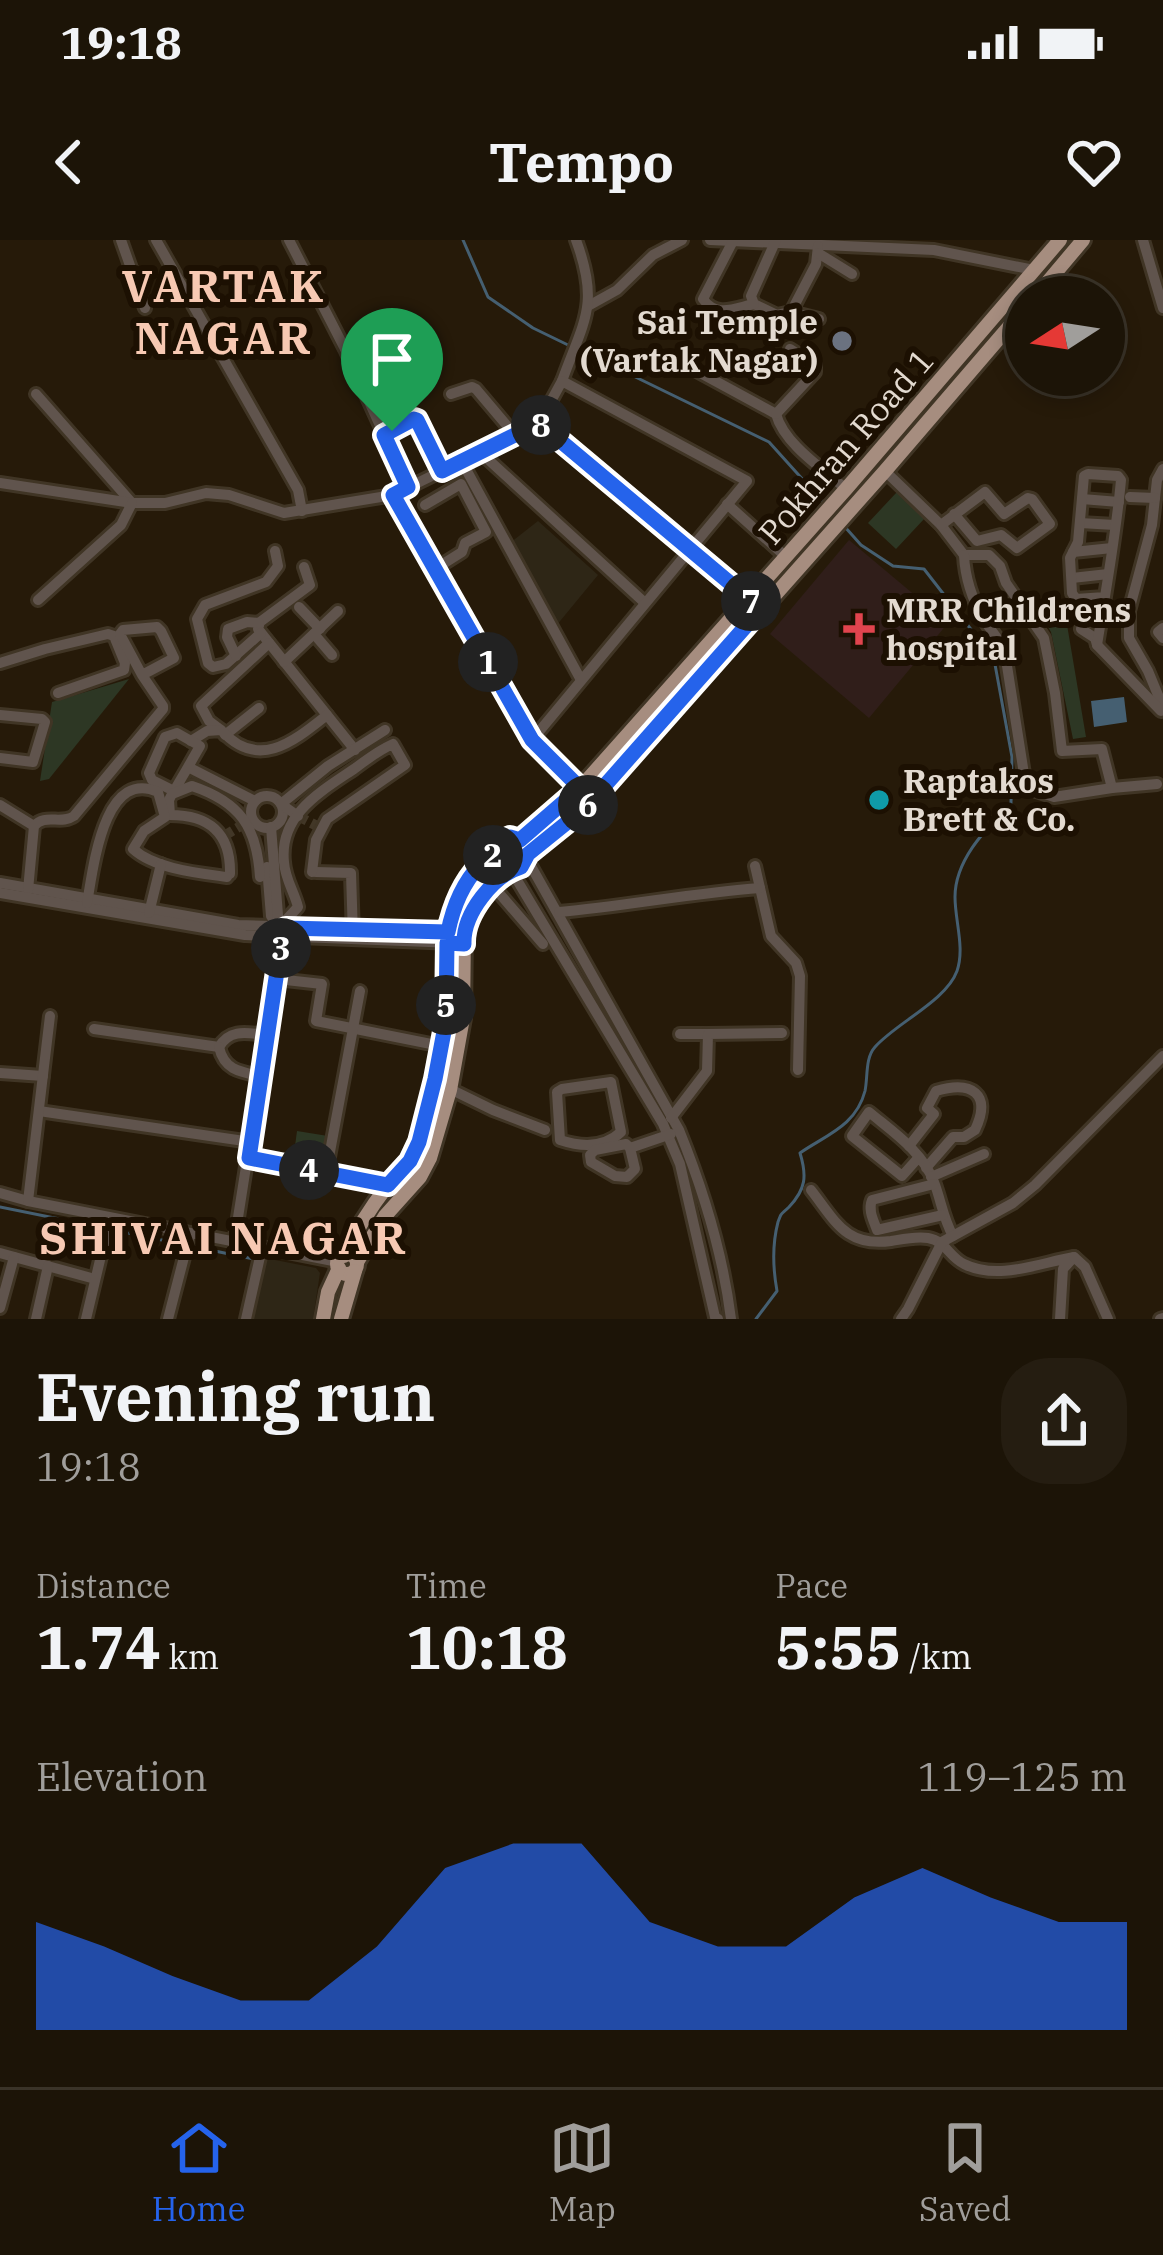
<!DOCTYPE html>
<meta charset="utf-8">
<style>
:root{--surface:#1c1407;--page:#251d11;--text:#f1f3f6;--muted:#a09e9b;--line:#3a3328;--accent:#2563eb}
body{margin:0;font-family:"IBM Plex Serif",serif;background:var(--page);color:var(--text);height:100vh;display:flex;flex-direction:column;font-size:45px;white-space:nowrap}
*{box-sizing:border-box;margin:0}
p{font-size:39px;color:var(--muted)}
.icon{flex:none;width:66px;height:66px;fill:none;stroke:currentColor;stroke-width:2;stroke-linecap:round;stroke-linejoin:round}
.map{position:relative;height:1079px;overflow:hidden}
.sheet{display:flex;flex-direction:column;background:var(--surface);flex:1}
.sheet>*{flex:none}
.needle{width:78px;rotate:258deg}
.controls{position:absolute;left:1005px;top:36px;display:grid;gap:24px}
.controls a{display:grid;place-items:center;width:120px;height:120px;border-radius:50%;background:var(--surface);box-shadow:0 6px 18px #0003,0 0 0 3px var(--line);font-size:60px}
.pin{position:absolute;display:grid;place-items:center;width:102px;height:102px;color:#fff;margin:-123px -51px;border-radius:50% 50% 50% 0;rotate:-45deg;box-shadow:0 0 12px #0007}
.pin .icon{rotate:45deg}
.km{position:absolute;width:60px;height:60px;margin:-30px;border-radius:50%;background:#222;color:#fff;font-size:33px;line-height:60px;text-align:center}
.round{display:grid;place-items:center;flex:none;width:126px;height:126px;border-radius:48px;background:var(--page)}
.overview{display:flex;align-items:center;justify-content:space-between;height:204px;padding:0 36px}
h1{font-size:66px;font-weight:800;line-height:90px}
.stats{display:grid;grid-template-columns:repeat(3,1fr);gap:18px;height:204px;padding:12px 36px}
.stats div{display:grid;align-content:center}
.stats b{font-size:60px;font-weight:800}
.stats small{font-size:33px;font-weight:400}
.stats p{font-size:33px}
.chart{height:336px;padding:24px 36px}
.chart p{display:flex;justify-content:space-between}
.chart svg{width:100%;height:216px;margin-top:12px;fill:var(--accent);opacity:.7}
.status{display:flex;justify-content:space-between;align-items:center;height:84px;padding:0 60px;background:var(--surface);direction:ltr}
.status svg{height:33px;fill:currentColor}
header{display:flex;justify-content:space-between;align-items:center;height:156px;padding:0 36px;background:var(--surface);font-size:54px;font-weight:800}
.tab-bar{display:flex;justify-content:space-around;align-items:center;height:168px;border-top:3px solid var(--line);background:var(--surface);font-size:33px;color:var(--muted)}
.tab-bar a{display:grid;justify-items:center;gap:6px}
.tab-bar .on{color:var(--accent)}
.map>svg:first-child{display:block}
.education{fill:#2e2616}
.medical{fill:#301e1a}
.green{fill:#2d3724}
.water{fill:#455f71}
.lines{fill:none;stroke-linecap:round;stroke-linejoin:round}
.stream{stroke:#455f71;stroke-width:3}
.minor-tunnel{stroke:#423727;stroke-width:10;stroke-dasharray:10 5;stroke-linecap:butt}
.minor-casing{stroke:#403525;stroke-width:16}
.major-casing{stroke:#403525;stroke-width:20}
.minor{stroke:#60544d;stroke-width:10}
.major{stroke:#a68d7f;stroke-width:14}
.route-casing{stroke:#fff;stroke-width:24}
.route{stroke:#2563eb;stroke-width:15}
.worship-dot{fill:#6b7280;stroke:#1c1002;stroke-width:4.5}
.health-dot{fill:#e0444e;stroke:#1c1002;stroke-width:4.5}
.culture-dot{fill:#0f9aa8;stroke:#1c1002;stroke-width:4.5}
.labels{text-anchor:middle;stroke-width:12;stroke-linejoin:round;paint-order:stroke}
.poi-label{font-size:33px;font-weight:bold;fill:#e3dad0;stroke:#1c1002;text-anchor:start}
.street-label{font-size:33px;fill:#e3dad0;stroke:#1c1002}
.district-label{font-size:45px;font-weight:bold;letter-spacing:3px;fill:#f7c9b3;stroke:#1c1002}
</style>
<div class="status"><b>19:18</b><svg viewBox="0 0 49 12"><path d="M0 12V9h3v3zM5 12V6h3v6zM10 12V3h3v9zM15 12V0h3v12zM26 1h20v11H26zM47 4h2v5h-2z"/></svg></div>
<header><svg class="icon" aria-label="back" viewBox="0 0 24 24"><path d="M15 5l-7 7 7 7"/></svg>Tempo<svg class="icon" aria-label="heart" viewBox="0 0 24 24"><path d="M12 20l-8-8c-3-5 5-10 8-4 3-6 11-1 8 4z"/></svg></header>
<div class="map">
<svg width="1163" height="1079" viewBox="0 0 1163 1079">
<rect width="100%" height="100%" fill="#261a09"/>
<!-- education -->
<g class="education">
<polygon points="538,281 598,335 556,386 510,303"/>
<polygon points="265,1018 316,1028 320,1033 313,1079 252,1079"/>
</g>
<!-- medical -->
<polygon class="medical" points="849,300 948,383 869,478 770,394"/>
<!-- green -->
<g class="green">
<polygon points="897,252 925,278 896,309 868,283"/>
<polygon points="1063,361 1086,497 1073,499 1051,392 1035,365"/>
<polygon points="129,439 49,539 40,541 52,462"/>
<polygon points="297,891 328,896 321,925 293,921"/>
</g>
<!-- water -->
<polygon class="water" points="1124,457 1127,482 1094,487 1091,461"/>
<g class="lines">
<!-- stream -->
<g class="stream">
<polyline points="463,0 488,57 533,88 568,105"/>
<polyline points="582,111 769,202 823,262"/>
<polyline points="0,967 104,988"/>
<polyline points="113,990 181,1004"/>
<polyline points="190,1006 254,1019"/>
<path d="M756 1079 777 1051C773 1029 772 1005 778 982 782 971 781 975 789 967 806 949 807 936 800 913 826 895 856 886 865 851 868 837 865 818 875 807 896 783 946 761 957 731 965 708 955 681 955 657 955 619 987 588 1011 563L1012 517 994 419 924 329 893 326 861 305 845 287"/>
</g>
<!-- minor-tunnel -->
<g class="minor-tunnel">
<polyline points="298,576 319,587"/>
<polyline points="224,596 247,582"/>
</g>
<!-- minor casing -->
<g class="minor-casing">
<g id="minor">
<polyline points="121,0 145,68"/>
<polyline points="156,0 298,250 302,271"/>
<polyline points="289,0 345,109 408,247"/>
<polyline points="710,0 934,10 1034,30"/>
<polyline points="776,0 751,56 754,64 777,75 791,72 816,24 818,6"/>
<polyline points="1143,0 1163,68"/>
<path d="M733 1 703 59C716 78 735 68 754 64"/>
<polyline points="818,13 852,34"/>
<polyline points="590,65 617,50 653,15 682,0"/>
<polyline points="791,72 819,79"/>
<path d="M671 117 776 174C784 204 823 229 846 249"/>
<path d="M562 141C584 80 600 65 576 0"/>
<polyline points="36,154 132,263"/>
<polyline points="451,154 472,147 476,149 514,194"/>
<polyline points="776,174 815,132 815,125 790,109"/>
<polyline points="539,183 761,369"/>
<polyline points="384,195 417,180 442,231"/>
<polyline points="480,212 645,363"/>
<polyline points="462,222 581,440"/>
<polyline points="1163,229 1157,240 1152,285 1129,371 1129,398 1148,431 1163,467"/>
<polyline points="885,231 941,285 964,315 989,315 1000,326 1006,343 1044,398 1055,453 1062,511 1102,509 1112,548"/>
<polyline points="0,243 132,263 165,263 206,253 229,255 284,273 393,255 539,183 562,141 747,241 532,500"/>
<polyline points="393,255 532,500 580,548"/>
<polyline points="1130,257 1155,258"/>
<polyline points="1082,259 1119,262"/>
<polyline points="727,264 785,316"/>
<polyline points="425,265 461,244 486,292 465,303 462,312 435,329"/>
<polyline points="1080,283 1115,285"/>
<polyline points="941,285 985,252 1004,274 1028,258 1032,259 1050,284 1017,308 1001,295 977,301 954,274"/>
<polyline points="1073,312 1112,308"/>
<path d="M964 315C965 337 973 361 984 380 992 392 1000 399 1005 413L1024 534 1036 551 1054 557 1112 548 1157 544"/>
<polyline points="304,327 310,345 260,382 258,389 355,510"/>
<polyline points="1072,338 1108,334"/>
<polyline points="38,360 121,285 132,263"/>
<polyline points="299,367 320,389"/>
<polyline points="1163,388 1158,392 1163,398"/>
<polyline points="1081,389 1095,398 1097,405 1161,471"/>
<polyline points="261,393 226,424 213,427 208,423 197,379 205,365 266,342 278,326 275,311"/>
<polyline points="314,394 332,415"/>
<path d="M1097 405C1106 350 1116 295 1121 240L1118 236 1088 234 1084 236 1078 302 1070 318 1072 353 1076 359 1105 357"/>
<polyline points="236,416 227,397 228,389 247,382 259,383"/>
<polyline points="284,422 338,371"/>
<polyline points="0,423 45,409 108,394 114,396 125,423 124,430 58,453"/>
<polyline points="0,475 42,479 45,482 33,522 0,518"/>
<polyline points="221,490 209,481 201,466 269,403"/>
<polyline points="225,495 259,468"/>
<path d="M191 501 207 491 221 490C258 531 293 502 327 475"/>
<polyline points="188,527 174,551 152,540 149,533 165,497 177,493 200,506 188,527 255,561"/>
<circle cx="267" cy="572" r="16"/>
<polyline points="0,565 34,586"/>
<polyline points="298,576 281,564 328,526 385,490"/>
<path d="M527 619 679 890C703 949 723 1015 731 1079"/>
<polyline points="755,626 771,696 796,723 800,736 798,830"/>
<polyline points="267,627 271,676 275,682"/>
<polyline points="511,630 663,884 680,924 715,1077 718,1079"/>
<polyline points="316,632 351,633 353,696"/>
<path d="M230 634C231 592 208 575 170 575L169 560 172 554 192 546C240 562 257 587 260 637"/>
<polyline points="0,643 238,685 455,691"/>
<polyline points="493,646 543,704"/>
<path d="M28 650 34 586C45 573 61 585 74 576L163 469V466L142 435 174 418 161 391 157 387 123 390 120 394 142 435"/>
<polyline points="0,653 245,695 455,703"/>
<path d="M87 663C93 631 103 527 158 552L165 577 144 591 133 609C155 629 198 633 227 637"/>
<path d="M559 672C626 666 693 653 760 648"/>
<polyline points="149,673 161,624"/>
<path d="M283 695 286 680 298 667C294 651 285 639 284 622 279 575 320 552 354 529 366 520 379 510 393 504L405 525 327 579 316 600 312 632"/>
<polyline points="277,739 322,744 316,781 441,806"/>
<path d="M94 789 219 807C230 788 248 793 267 795"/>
<polyline points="680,794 708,794"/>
<path d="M219 807C224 830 240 832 261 836"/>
<polyline points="0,833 43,836"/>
<path d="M611 842 621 892C604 908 581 907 560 900L557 852 562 849Z"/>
<polyline points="448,848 493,870 545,890"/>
<polyline points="39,871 251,902"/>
<polyline points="671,878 707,831 708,794 782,793"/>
<path d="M909 906 934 874 927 868 936 851C972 840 992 854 975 890L964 897H953L926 928"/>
<polyline points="630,908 635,929 627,937 615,936 591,922 590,915 595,910 626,904 630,908 671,894"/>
<path d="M919 917 902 936 852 896 869 872C893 892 922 911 934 942 941 960 943 978 953 996"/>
<polyline points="249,918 388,945"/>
<polyline points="326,933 360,751"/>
<polyline points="931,937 984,914"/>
<path d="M934 944 872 960C868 970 873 979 877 990L943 975"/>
<path d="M811 950C836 982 846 1007 891 1001 903 999 916 996 928 998 946 1001 949 1017 964 1024 998 1041 1039 1023 1074 1017L1063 1029 1060 1079"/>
<polyline points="0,953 28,961 338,1022"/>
<polyline points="28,961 50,776"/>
<polyline points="234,1003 282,698 275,688 278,675 271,587"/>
<polyline points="0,1013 95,1039"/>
<polyline points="1074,1017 1085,1027 1108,1079"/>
<polyline points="0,1068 14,1017"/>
<polyline points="36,1079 48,1026"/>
<polyline points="86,1079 110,978"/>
<polyline points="168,1079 190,994"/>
<polyline points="246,1079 262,1008"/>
<polyline points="901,1079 908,1069 942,1002 1013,963 1035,945 1163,816"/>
<polyline points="1160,1079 1163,1078"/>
</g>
</g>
<!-- major casing -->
<g class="major-casing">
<g id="major">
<polyline points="1035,57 1083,0"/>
<circle cx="511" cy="614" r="16"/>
<polyline points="521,600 580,548 846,249 1060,0"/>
<polyline points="528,614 585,569 885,231 1026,67"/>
<circle cx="347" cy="1024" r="10"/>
<path d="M344 1016C356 990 371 967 388 945 396 936 405 927 412 917 429 887 442 817 445 782 452 712 432 665 495 613"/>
<polyline points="357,1022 385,976 420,937 430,918 450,850 463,778 464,691 485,654 507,629"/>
<polyline points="323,1079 328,1052 339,1028"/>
<polyline points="341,1079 355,1031"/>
</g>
</g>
<!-- minor -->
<use href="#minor" class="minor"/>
<!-- major -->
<use href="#major" class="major"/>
</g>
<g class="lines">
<!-- route casing -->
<g class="route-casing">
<path id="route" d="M414 179 417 180 442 231 539 183 761 369 585 568 528 614 521 627C494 635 463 673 464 704L447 703 446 781 435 839 419 902 410 921 388 945 249 918 282 698 286 688 448 692C453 667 462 644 480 625 489 616 494 613 500 602L510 597 520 600 580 548 532 500 393 255 408 247 384 195Z"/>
</g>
<!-- route -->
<use href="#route" class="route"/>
</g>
<!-- markers -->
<circle class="worship-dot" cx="842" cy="101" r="12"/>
<path class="health-dot" d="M853 371h12v12h12v12h-12v12h-12v-12h-12v-12h12z"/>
<circle class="culture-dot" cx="879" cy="560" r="12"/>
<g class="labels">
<!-- poi labels -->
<g class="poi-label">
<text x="818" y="94" text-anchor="end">Sai Temple<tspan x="818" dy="38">(Vartak Nagar)</tspan></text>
<text x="886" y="382">MRR Childrens<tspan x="886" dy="38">hospital</tspan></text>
<text x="903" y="553">Raptakos<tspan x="903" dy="38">Brett &amp; Co.</tspan></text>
</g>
<!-- street labels -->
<g class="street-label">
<text transform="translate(846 206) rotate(-49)" y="12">Pokhran Road 1</text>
</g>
<!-- district labels -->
<g class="district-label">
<text x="224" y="62">VARTAK<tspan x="224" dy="52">NAGAR</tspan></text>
<text x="224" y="1014">SHIVAI NAGAR</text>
</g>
</g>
</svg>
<div class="controls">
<a><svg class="needle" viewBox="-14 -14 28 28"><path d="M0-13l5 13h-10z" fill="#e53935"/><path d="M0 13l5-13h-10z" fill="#a09e9b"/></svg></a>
</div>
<div class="pin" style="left:392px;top:191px;background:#1e9e55"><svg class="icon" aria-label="arrive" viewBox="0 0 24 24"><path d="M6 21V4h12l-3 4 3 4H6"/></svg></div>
<b class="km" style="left:488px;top:422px">1</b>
<b class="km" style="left:493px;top:615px">2</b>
<b class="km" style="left:281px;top:708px">3</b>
<b class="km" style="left:309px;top:930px">4</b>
<b class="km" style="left:446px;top:765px">5</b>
<b class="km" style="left:588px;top:565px">6</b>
<b class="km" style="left:751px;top:361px">7</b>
<b class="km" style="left:541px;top:185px">8</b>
</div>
<section class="sheet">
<div class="overview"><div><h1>Evening run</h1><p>19:18</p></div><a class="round"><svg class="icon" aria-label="share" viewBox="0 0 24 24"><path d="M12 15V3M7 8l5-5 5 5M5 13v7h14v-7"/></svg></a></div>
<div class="stats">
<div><p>Distance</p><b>1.74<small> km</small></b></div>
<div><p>Time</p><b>10:18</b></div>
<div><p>Pace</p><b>5:55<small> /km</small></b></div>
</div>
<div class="chart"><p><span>Elevation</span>119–125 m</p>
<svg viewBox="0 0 160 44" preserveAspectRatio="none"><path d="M0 44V22L10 27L20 33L30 38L40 38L50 27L60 11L70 6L80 6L90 22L100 27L110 27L120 17L130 11L140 17L150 22L160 22V44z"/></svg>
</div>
</section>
<nav class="tab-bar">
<a class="on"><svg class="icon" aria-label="home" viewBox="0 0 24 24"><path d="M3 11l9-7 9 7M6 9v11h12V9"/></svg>Home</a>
<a><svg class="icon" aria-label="map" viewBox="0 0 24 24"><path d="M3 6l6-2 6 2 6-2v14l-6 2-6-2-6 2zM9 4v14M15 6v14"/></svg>Map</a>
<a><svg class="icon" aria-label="saved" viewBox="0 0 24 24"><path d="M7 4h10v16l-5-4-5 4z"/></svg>Saved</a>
</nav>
